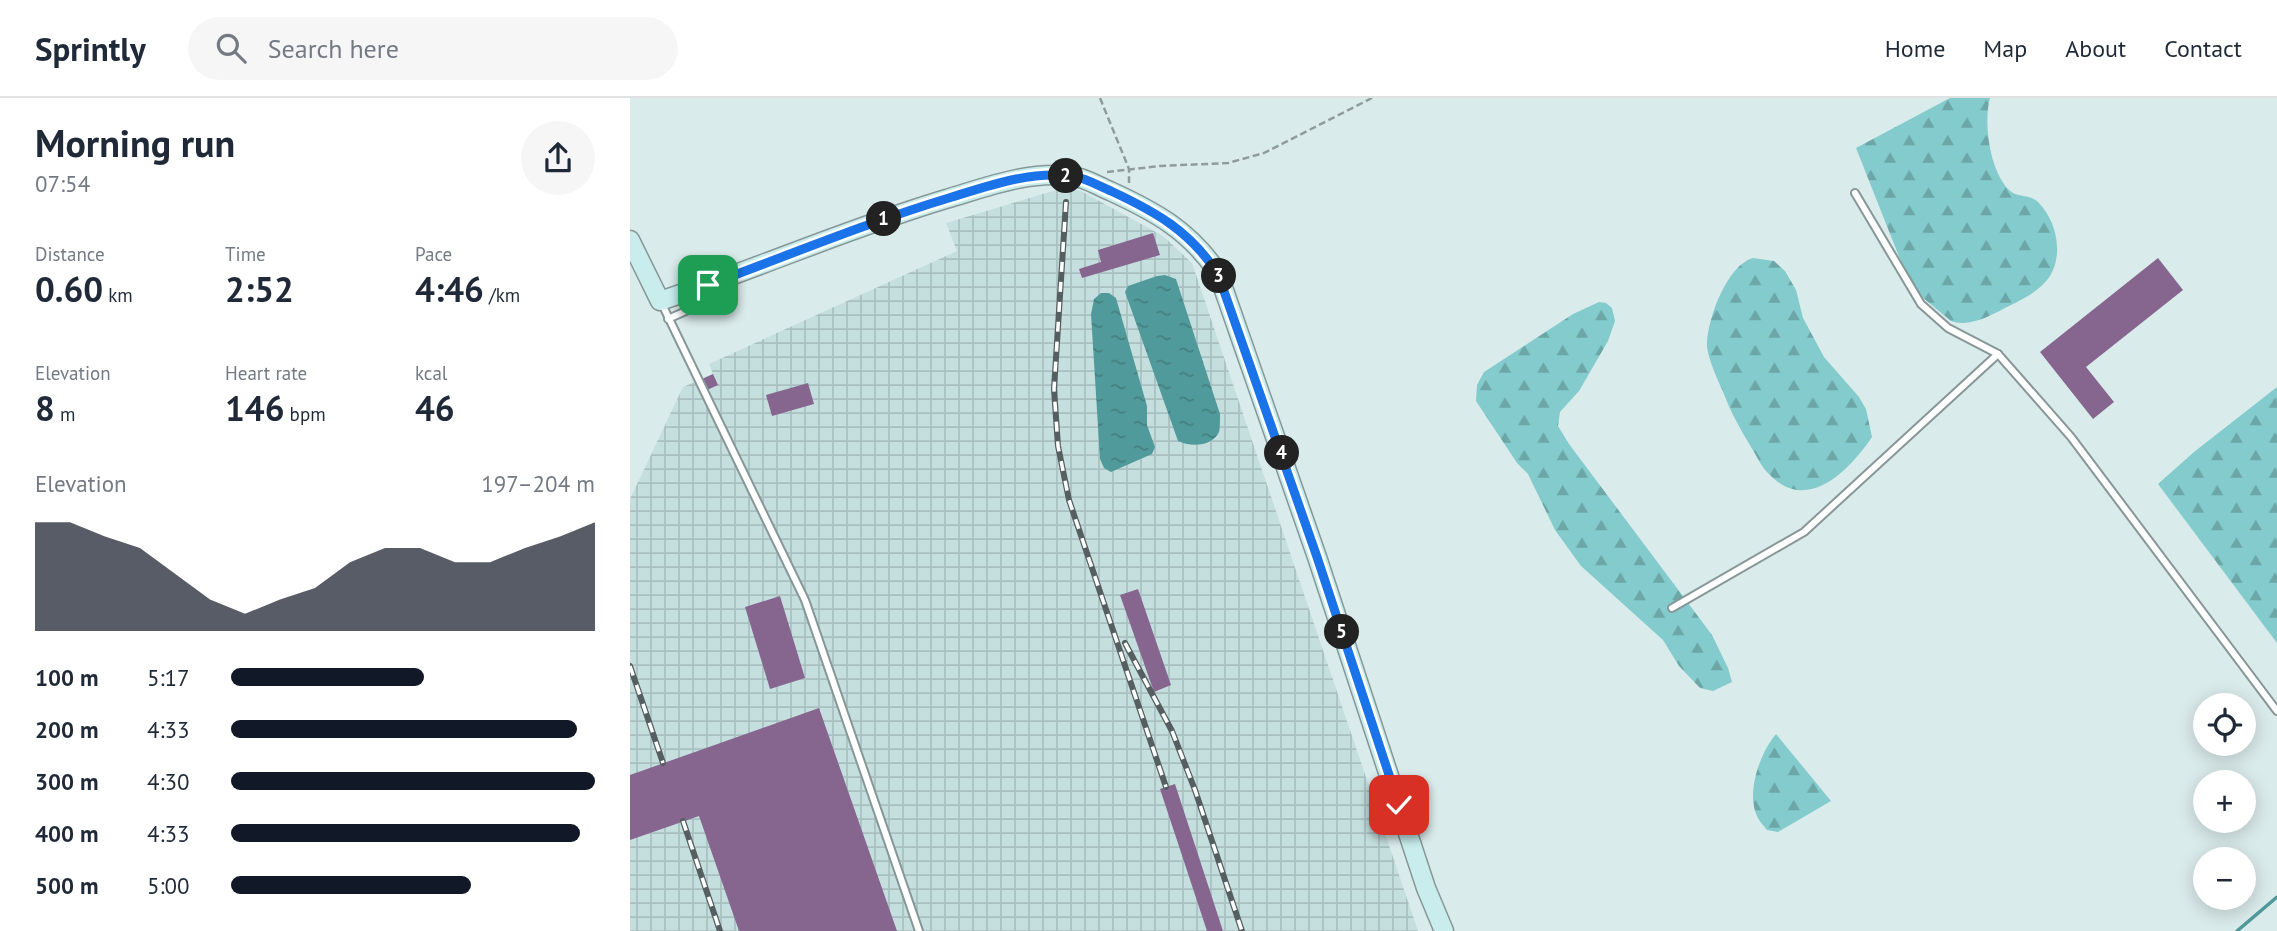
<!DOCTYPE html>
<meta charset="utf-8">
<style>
:root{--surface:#fff;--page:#f6f6f7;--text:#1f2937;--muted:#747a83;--line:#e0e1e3;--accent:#111827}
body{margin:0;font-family:"PT Sans",sans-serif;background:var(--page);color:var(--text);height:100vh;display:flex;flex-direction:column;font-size:26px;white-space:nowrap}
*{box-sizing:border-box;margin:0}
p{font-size:23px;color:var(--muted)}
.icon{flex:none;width:38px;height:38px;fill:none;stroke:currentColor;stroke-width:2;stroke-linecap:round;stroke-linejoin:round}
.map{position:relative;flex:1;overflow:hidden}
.side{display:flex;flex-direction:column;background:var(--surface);width:630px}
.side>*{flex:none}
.tools{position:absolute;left:1563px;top:595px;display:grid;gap:14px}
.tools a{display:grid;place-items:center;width:63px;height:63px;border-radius:50%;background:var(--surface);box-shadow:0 4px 18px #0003;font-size:35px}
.pin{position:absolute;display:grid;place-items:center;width:60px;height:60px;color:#fff;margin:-30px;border-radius:14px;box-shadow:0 4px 10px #0006}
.km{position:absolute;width:35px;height:35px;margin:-18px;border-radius:50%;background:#222;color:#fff;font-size:19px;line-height:35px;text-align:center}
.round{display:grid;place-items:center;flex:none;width:74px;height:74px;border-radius:37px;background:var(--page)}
.overview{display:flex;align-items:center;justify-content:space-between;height:119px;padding:0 35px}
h1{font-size:38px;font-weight:600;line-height:52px}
.stats{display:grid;grid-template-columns:repeat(3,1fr);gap:10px;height:119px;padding:7px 35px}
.stats div{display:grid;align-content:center}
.stats b{font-size:35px;font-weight:600}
.stats small{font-size:19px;font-weight:400}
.stats p{font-size:19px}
.chart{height:196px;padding:14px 35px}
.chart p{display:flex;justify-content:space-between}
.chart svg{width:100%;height:126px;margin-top:7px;fill:var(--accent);opacity:.7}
ul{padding:0 35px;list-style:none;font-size:23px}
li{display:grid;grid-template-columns:112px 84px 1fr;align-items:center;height:52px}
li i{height:18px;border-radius:9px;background:var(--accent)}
header{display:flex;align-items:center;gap:42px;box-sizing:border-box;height:98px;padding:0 35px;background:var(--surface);border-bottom:2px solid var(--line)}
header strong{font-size:33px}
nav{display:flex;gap:38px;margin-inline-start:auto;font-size:24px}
.search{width:490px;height:63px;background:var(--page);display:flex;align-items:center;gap:18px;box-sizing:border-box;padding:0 24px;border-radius:38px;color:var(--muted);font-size:26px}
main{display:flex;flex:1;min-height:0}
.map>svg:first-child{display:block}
.industrial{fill:url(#industrial-grid)}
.forest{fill:url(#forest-firs)}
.water{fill:url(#water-ripples)}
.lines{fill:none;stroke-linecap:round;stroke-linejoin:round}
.stream{stroke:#519a9b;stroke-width:3.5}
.building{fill:#86668f}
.lane-casing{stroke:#879797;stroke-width:10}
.secondary-casing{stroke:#879797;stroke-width:21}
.path{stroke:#909c9c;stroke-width:2.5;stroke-dasharray:7 3.5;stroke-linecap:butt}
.lane{stroke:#fff;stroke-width:6}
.secondary{stroke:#c9eded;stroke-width:18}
.rail-casing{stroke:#565f5f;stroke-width:6}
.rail{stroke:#fff;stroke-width:3.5;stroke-dasharray:10;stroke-linecap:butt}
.route-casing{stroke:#fff;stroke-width:14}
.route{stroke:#1a73e8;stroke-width:9}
</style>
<header>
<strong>Sprintly</strong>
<div class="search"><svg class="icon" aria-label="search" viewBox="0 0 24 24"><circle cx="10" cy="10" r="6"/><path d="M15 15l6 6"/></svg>Search here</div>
<nav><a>Home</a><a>Map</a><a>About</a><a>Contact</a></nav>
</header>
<main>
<section class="side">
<div class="overview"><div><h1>Morning run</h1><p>07:54</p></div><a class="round"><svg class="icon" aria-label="share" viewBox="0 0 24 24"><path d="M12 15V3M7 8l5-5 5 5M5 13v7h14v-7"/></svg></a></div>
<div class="stats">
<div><p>Distance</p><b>0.60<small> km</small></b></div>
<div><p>Time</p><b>2:52</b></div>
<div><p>Pace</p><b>4:46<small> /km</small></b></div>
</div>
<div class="stats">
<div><p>Elevation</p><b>8<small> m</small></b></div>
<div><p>Heart rate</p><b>146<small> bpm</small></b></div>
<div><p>kcal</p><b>46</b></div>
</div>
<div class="chart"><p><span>Elevation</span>197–204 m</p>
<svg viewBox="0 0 160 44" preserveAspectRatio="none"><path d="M0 44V6L10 6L20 11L30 15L40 24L50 33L60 38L70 33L80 29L90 20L100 15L110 15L120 20L130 20L140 15L150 11L160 6V44z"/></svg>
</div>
<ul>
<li><b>100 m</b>5:17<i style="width:53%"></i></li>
<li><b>200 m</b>4:33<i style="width:95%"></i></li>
<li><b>300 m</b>4:30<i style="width:100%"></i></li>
<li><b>400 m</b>4:33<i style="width:96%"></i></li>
<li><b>500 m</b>5:00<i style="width:66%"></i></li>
</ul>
</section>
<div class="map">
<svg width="1647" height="833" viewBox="0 0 1647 833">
<defs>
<pattern id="industrial-grid" width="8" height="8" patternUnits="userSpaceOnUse" patternTransform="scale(1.75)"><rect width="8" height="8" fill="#c5dfdf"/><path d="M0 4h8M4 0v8" fill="none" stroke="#aac0c0"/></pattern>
<pattern id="forest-firs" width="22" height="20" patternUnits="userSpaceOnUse" patternTransform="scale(1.75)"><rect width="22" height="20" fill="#83cbcc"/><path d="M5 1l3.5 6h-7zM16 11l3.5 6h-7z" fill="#6ca6a7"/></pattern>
<pattern id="water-ripples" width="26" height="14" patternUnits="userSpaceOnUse" patternTransform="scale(1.75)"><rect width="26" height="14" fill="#519a9b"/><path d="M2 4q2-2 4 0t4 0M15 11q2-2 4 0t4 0" fill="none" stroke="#447f7f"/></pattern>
</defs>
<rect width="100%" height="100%" fill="#daebeb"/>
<!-- industrial -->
<polygon class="industrial" points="433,90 451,93 533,138 562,165 788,833 0,833 0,401 53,289 83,276 79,266 327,153 316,125"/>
<!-- forest -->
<g class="forest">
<path d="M1320 0H1360C1353 25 1360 73 1379 92 1387 100 1400 96 1408 104 1426 122 1434 155 1420 178 1412 191 1395 200 1381 207 1363 216 1341 230 1321 223L1286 194 1270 161 1226 50Z"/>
<path d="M1123 160 1144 163 1155 173 1166 192 1173 220 1194 259 1229 299 1236 311 1242 339C1220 371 1178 417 1139 376 1131 369 1127 358 1121 349 1111 332 1101 315 1094 296 1089 284 1076 257 1077 245 1078 220 1097 167 1123 160Z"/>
<polygon points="969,204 976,205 982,210 985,223 978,243 949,293 930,314 928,328 939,346 1082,537 1098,570 1102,584 1083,593 1070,590 1049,568 1033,542 951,468 925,432 898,376 887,365 846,303 847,287 854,274 943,216"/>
<polygon points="1647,289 1647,545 1528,386 1564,354"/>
<path d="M1146 636 1201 703 1148 734 1137 732C1134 728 1129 723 1127 718 1116 694 1130 655 1146 636Z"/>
</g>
<!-- water -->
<g class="water">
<path d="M535 177 546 181 590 316C590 321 590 330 589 334 582 349 560 349 548 343L495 194 498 188 527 178Z"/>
<polygon points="471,195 479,195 486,200 517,308 517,327 525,349 522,356 481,374 474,370 470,361 461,216 464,201"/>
</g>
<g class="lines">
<!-- stream -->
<polyline class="stream" points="1607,833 1647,799"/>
</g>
<!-- building -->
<g class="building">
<polygon points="523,135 530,157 452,180 449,171 471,164 468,152"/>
<polygon points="1528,160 1553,192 1456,269 1484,304 1463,321 1410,254"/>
<polygon points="83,276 88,287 77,292 72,281"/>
<polygon points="178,285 184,306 142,318 136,297"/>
<polygon points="508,491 541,587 524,594 490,497"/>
<polygon points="150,498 175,580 140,591 115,509"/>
<polygon points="189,610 267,833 109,833 69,718 0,742 0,677"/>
<polygon points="545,686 593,833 577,833 530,691"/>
</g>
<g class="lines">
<!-- lane casing -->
<g class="lane-casing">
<g id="lane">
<polyline points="1225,95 1291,206 1318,230 1368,256 1441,339 1647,613"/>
<polyline points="31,204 175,502 289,833"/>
<polyline points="38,221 78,203 81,196 78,187"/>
<polyline points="1042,510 1174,434 1368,256"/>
</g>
</g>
<!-- secondary casing -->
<g class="secondary-casing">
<path id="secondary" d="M0 142 30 203C126 171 219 130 316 101 357 89 397 73 441 78 454 79 468 88 480 93 526 114 560 133 588 175L687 459 796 790 814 833"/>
</g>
<!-- path -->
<g class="path">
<polyline points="470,0 499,71 499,85"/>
<polyline points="477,74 530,68 598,65 634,55 742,0"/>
</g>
<!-- lane -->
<use href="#lane" class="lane"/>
<!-- secondary -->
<use href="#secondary" class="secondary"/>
<!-- rail casing -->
<g class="rail-casing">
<g id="rail">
<polyline points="436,104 424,291 428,348 439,402 536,689"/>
<polyline points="495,545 542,633 565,692 612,833"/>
<polyline points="0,568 33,665"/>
<polyline points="53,723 90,833"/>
</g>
</g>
<!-- rail -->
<use href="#rail" class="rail"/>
</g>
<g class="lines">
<!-- route casing -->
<g class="route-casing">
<path id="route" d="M78 187C159 157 239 124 322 99 361 87 400 73 441 78 454 79 469 88 481 93 526 114 560 133 588 176L687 459 769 707"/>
</g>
<!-- route -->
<use href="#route" class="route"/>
</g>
</svg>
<div class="tools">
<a><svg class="icon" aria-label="locate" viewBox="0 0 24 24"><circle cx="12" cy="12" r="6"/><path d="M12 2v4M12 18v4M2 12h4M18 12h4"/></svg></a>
<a>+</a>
<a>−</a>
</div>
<div class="pin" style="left:78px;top:187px;background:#1e9e55"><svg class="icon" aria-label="arrive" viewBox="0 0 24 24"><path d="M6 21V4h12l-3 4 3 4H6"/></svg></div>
<div class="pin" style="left:769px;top:707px;background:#d93025"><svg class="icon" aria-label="check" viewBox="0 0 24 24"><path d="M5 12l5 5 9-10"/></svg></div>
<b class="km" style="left:254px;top:121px">1</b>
<b class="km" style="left:436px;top:78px">2</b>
<b class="km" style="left:589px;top:178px">3</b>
<b class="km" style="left:652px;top:355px">4</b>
<b class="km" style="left:712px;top:534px">5</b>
</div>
</main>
